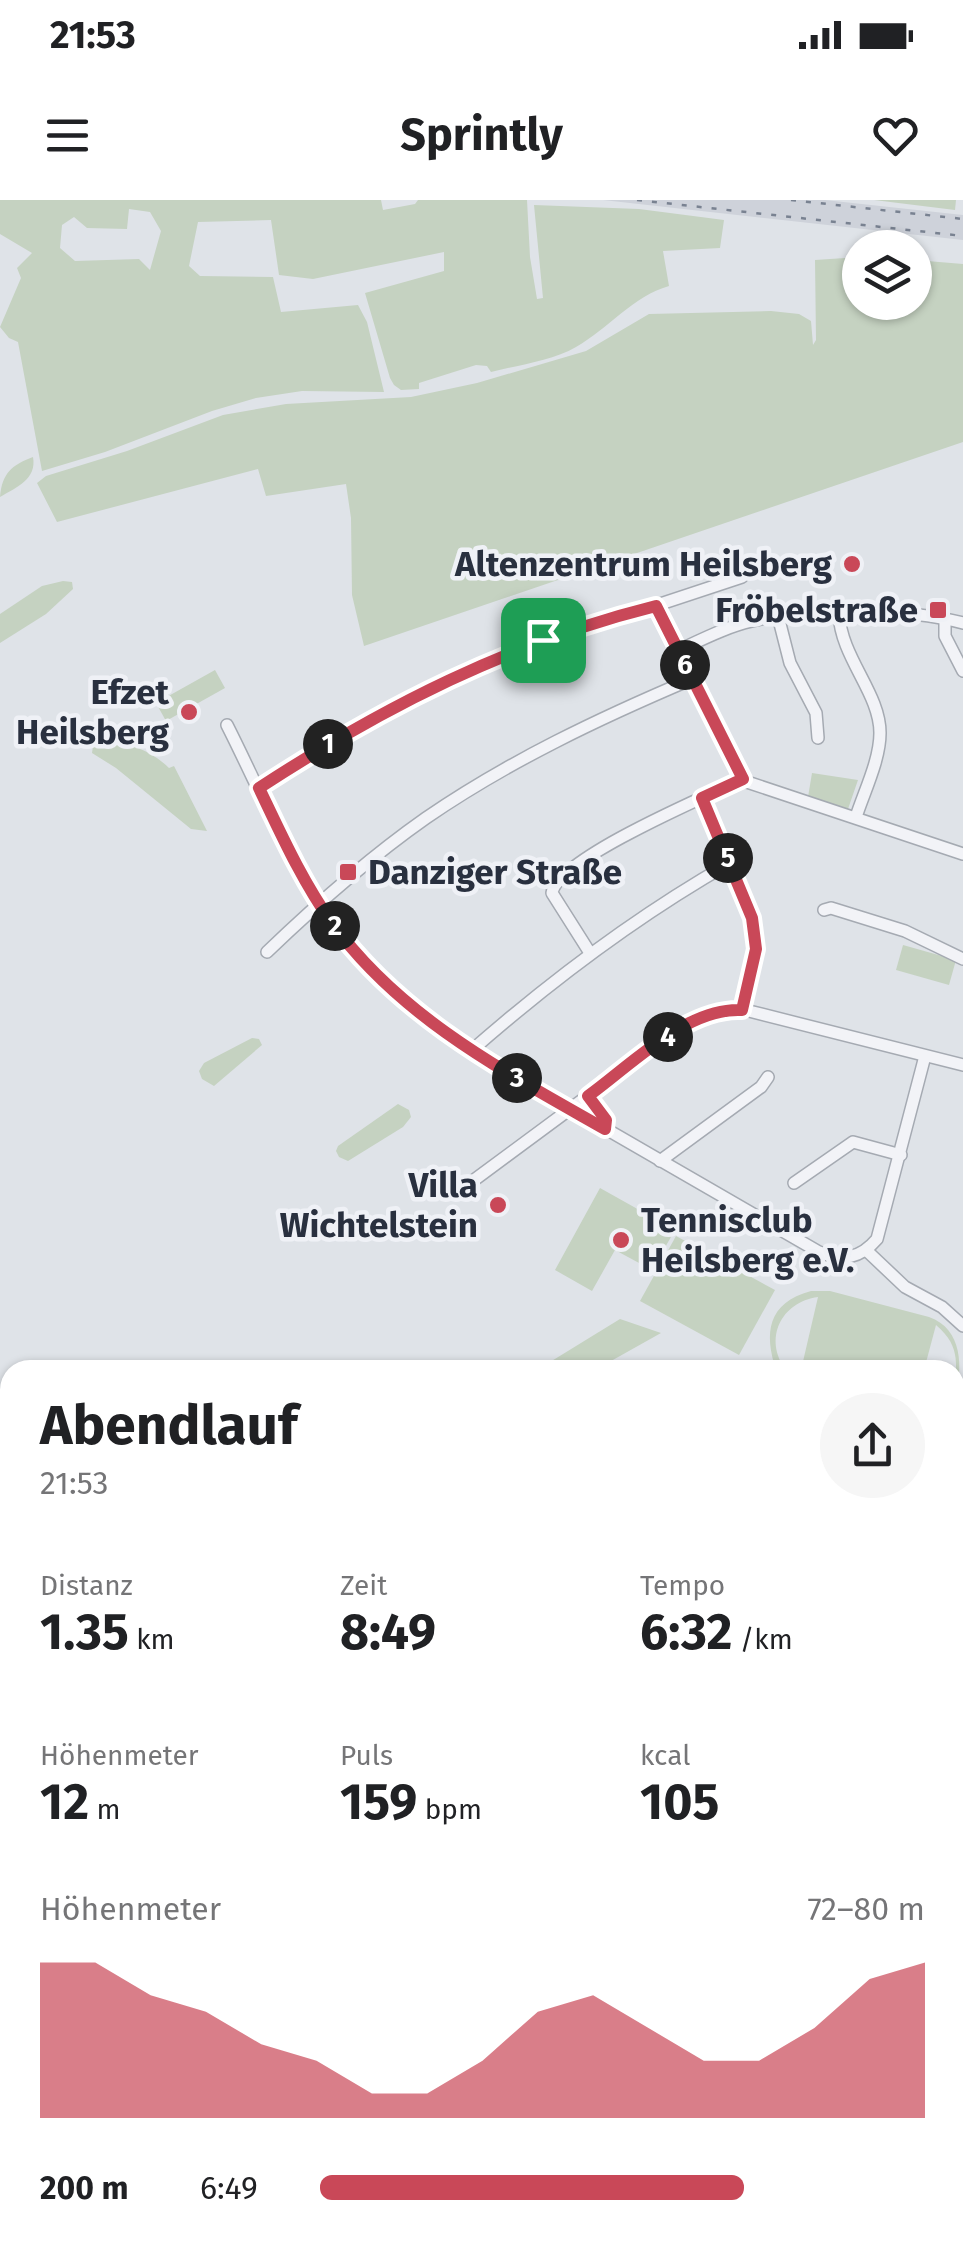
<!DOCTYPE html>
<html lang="de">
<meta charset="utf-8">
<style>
:root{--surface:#fff;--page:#f6f6f6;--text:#202124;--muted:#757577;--accent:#c94858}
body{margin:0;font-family:"Fira Sans",sans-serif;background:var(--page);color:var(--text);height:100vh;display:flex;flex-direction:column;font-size:38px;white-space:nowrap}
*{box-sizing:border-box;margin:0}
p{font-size:32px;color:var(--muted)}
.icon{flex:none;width:55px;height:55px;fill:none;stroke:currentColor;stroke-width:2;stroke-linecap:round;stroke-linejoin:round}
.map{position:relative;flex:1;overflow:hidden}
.sheet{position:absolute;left:0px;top:1160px;width:965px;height:888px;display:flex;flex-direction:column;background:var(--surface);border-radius:30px 30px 0 0;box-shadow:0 2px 8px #0004}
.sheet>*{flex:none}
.buttons{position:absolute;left:842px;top:30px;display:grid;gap:20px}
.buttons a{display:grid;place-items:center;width:90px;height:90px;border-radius:50%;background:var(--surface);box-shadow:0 2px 8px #0004;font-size:50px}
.pin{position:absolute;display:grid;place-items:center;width:85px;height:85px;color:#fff;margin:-42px;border-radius:20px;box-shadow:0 5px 15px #0006}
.km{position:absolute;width:50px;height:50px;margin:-25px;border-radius:50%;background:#222;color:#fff;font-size:28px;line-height:50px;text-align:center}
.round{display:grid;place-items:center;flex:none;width:105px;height:105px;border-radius:52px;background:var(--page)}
.headline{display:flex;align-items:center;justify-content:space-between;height:170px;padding:0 40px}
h1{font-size:55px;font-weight:700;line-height:75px}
.stats{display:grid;grid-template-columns:repeat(3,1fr);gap:15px;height:170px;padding:10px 40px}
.stats div{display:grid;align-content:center}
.stats b{font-size:50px;font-weight:700}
.stats small{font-size:28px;font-weight:400}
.stats p{font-size:28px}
.chart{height:280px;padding:20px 40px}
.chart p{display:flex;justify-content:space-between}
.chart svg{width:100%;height:180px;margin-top:10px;fill:var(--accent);opacity:.7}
ul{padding:0 40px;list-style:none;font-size:32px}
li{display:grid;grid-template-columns:160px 120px 1fr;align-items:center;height:75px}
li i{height:25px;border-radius:12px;background:var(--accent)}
.status{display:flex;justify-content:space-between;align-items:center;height:70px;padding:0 50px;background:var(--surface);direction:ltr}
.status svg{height:28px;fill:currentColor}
header{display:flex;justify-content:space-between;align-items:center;height:130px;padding:0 40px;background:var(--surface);font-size:45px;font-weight:700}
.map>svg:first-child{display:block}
.built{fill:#ced2da}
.green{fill:#c5d2c1;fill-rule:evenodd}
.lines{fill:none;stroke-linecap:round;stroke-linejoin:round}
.minor-casing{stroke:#a5aab2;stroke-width:14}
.minor{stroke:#f2f3f7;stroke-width:11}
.rail{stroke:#798291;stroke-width:2.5;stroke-dasharray:5 10;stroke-linecap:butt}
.route-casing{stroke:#fff;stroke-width:20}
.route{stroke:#c94858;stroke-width:12}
.poi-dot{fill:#c94858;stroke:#eff1f6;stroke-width:4}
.labels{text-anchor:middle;stroke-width:9;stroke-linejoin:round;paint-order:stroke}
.poi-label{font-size:35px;font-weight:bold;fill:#29303f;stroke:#eff1f6;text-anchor:end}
</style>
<div class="status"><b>21:53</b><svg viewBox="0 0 49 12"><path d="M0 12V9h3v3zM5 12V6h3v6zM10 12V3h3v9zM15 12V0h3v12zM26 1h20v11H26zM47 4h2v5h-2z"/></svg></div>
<header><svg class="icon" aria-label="menu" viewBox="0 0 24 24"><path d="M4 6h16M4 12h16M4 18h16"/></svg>Sprintly<svg class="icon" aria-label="heart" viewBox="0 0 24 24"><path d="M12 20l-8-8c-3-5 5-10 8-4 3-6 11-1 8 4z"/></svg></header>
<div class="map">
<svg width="963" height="2047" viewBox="0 0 963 2047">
<rect width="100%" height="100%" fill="#dfe3e8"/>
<!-- built -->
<polygon class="built" points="603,0 825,0 963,15 963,40"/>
<!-- green -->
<g class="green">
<path d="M0 0H381L383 10 415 4 418 0H527L530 57 537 99 543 98 534 5 639 9 724 20 720 48 663 51 669 86C633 96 608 129 576 147 552 161 518 165 491 172L487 166 476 165 419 183V189L401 190 394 185 390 178 365 93 444 71V52L313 79 279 75 271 20 198 22 189 66 200 76 273 77 281 112 358 105 367 122 384 192 302 191 256 198 212 211 105 252 42 271 18 142 9 138 0 127 21 78 17 68 32 53 0 34ZM129 9 150 12 161 31 150 70 139 59 75 61 60 48 62 25 74 17 87 28 127 29Z"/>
<polygon points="874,0 956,0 955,10"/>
<polygon points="860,57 860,102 915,102 915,60 963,64 963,242 364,446 352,395 351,318 346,284 266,296 258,269 57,322 37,283 46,276 127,251 223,215 286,204 411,197 477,183 586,151 649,114 771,111 799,114 811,121 813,145 816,140 815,60"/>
<path d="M33 257C37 279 17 287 0 297 2 273 12 265 33 257Z"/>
<polygon points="63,381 72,382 73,389 46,414 0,443 0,414 42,386"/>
<polygon points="215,470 225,488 166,521 156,503"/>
<path d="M100 539C129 544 148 548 169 568L174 566 207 631 191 629 116 568 92 553 93 546Z"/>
<polygon points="812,573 858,580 848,609 808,597"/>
<polygon points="903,745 956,760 949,785 896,770"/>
<polygon points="252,838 259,839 262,845 214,886 202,879 199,871 204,863"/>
<polygon points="398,904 409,910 411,917 403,927 348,961 339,957 336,951 338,946"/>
<polygon points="600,988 675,1030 652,1070 615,1050 592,1091 555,1070"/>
<polygon points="676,1036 775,1090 739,1155 640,1101"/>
<path d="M811 1091H830L929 1117C963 1129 963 1168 955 1198 955 1166 963 1148 936 1125L924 1170H801L818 1097C781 1102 763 1139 786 1170H776C764 1133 767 1103 811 1091Z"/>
<polygon points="620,1119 661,1133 595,1170 537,1170"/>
<polygon points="955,1567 963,1582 963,1832 955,1829"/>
<polygon points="955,1840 963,1844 963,2047 679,2047 675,2038 955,2038"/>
</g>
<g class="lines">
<!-- minor casing -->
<g class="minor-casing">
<g id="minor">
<polyline points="655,406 733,564 747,582 963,654"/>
<path d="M839 414C841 458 880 493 880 533 880 560 864 592 856 617"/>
<polyline points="778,416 790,463 816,513 818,538"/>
<polyline points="945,419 945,436 963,471"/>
<path d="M679 450C703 439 726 427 752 421 809 407 906 408 963 423"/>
<path d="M227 525C265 600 296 681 349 745 386 791 434 827 483 858L819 1052C843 1061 860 1059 877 1039L925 856"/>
<polyline points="259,588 384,511 488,461 742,377"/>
<polyline points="701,598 752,719 756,749 742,810"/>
<polyline points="824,710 831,708 905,731 963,759"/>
<path d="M267 752C317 704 369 658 426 618 509 561 600 518 692 479"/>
<path d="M590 753 552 693C557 659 709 595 743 579"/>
<path d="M471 851C552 780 637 716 730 663"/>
<polyline points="588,896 605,920 605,929"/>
<polyline points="660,961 761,887 768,877"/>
<polyline points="794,983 853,942 901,955"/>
<polyline points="466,986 685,824 719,810 749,811 963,865"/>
<polyline points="867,1051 905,1087 942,1107 963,1126"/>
<polyline points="955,1290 963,1290"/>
<polyline points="955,1334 963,1334"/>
<polyline points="955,1370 963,1370"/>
<polyline points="955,1414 963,1414"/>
<polyline points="955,1450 963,1452"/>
<polyline points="0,1475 10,1480"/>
<polyline points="656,2038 660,2047"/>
</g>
</g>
<!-- minor -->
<use href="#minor" class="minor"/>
<!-- rail -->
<g class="rail">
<polyline points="637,0 963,36"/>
<polyline points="791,0 963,19"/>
</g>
</g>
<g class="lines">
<!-- route casing -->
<g class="route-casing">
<path id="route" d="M656 406 743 579 702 598 752 718 756 749 742 810C687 807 631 865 588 896L606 920 605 929C505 872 401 818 332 723 302 681 281 634 259 588 383 507 511 442 656 406Z"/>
</g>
<!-- route -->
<use href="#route" class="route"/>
</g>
<!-- markers -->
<g class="poi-dot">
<circle cx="852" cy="364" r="10"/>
<rect x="928" y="400" width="20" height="20" rx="5"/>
<circle cx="189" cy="512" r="10"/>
<rect x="338" y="662" width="20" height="20" rx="5"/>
<circle cx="498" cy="1005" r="10"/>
<circle cx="621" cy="1040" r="10"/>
</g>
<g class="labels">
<!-- poi labels -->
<g class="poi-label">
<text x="832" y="376">Altenzentrum Heilsberg</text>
<text x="918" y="422">Fröbelstraße</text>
<text x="169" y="504">Efzet<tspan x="169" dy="40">Heilsberg</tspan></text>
<text x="368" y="684" text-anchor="start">Danziger Straße</text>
<text x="478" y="997">Villa<tspan x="478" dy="40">Wichtelstein</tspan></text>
<text x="641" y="1032" text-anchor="start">Tennisclub<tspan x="641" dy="40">Heilsberg e.V.</tspan></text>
</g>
</g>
</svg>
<div class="buttons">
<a><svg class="icon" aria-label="layers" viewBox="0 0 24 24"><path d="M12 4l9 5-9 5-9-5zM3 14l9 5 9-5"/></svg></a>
</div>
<div class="pin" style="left:543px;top:440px;background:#1e9e55"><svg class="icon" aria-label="arrive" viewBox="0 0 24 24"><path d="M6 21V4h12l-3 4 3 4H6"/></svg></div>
<b class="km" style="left:328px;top:544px">1</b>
<b class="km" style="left:335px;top:726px">2</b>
<b class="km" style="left:517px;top:878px">3</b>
<b class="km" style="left:668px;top:837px">4</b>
<b class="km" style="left:728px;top:658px">5</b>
<b class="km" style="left:685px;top:465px">6</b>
<section class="sheet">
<div class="headline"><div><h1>Abendlauf</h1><p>21:53</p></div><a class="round"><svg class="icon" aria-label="share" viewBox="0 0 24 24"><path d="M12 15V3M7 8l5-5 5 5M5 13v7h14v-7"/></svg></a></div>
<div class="stats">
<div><p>Distanz</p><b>1.35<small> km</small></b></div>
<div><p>Zeit</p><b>8:49</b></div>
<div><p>Tempo</p><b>6:32<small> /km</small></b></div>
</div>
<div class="stats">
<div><p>Höhenmeter</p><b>12<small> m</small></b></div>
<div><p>Puls</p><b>159<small> bpm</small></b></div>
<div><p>kcal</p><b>105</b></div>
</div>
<div class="chart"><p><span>Höhenmeter</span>72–80 m</p>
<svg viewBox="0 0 160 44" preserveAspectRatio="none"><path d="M0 44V6L10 6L20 14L30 18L40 26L50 30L60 38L70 38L80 30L90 18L100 14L110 22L120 30L130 30L140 22L150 10L160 6V44z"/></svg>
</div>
<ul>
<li><b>200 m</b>6:49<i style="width:70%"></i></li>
</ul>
</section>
</div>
